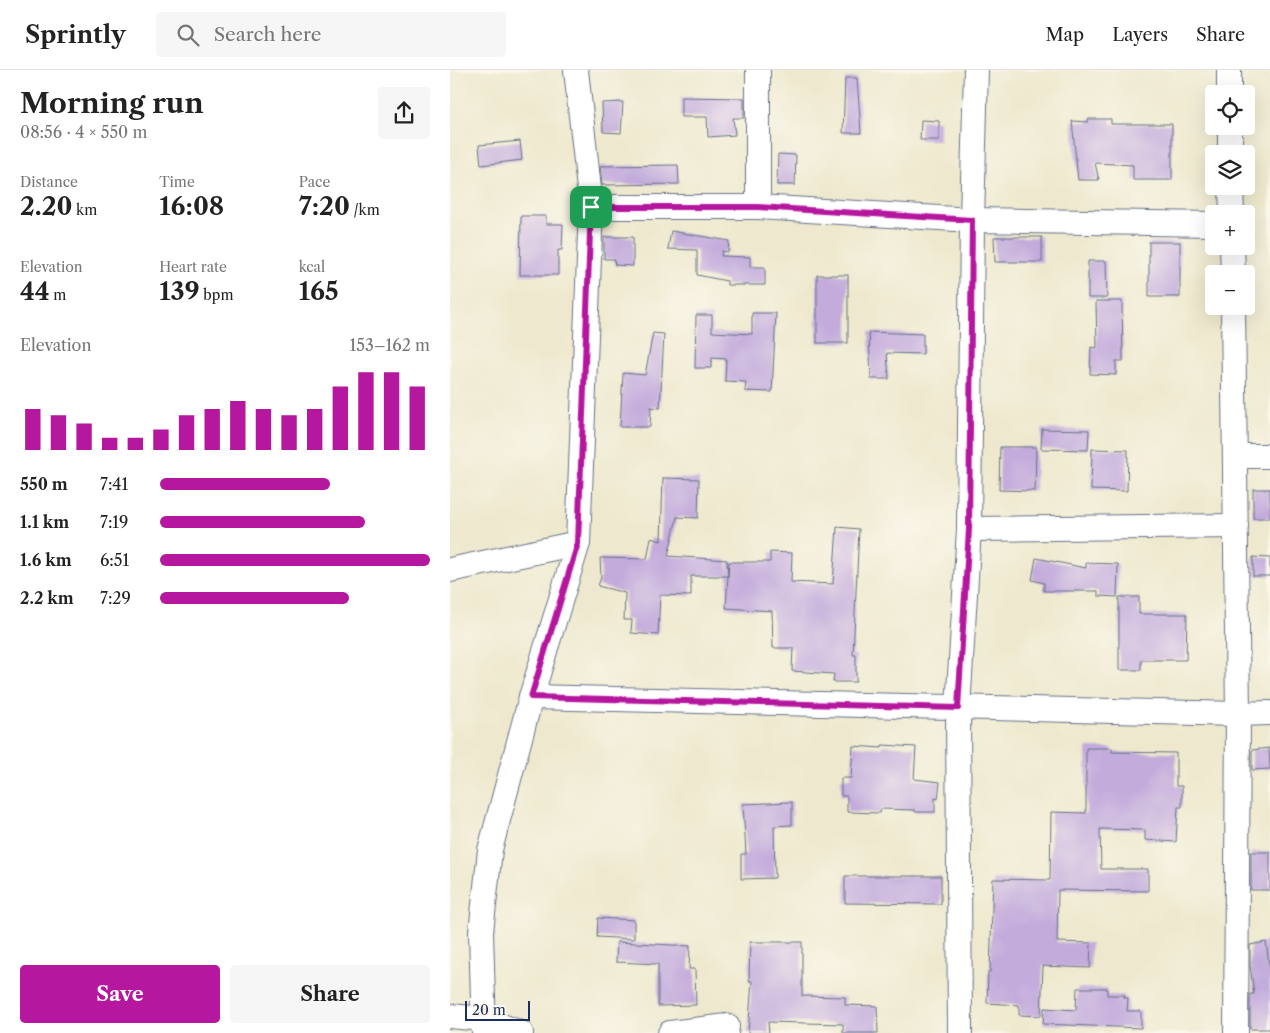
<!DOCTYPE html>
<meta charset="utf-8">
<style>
:root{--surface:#fff;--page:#f6f6f6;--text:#222;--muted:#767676;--line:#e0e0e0;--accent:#b5179e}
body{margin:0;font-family:"Libre Caslon Text",serif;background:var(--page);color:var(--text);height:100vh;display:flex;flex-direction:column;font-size:19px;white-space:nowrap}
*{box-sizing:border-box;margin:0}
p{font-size:16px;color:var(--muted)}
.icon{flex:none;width:28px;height:28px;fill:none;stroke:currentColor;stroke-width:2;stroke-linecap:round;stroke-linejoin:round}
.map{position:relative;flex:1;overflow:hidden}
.drawer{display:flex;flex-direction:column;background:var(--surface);width:450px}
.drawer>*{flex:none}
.controls{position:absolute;left:755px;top:15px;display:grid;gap:10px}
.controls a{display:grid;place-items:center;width:50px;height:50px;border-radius:5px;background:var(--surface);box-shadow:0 5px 20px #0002;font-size:25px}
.scale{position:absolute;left:15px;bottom:12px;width:65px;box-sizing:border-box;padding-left:5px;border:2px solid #1b2f5e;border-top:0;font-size:14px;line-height:18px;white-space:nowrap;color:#1b2f5e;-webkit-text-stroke:4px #fbf7ec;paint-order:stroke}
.pin{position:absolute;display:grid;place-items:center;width:42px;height:42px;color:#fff;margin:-21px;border-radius:10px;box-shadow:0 2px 8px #0006}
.round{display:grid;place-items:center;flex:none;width:52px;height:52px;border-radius:5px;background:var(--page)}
.overview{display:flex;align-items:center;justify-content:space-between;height:85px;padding:0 20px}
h1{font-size:28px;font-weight:700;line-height:38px}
.stats{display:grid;grid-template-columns:repeat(3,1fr);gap:8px;height:85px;padding:5px 20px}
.stats div{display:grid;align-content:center}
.stats b{font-size:25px;font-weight:700}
.stats small{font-size:14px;font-weight:400}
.stats p{font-size:14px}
.chart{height:140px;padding:10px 20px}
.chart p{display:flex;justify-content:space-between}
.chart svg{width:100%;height:90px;margin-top:5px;stroke:var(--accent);stroke-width:6}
.button{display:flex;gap:10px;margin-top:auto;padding:10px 20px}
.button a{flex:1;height:58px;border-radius:5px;background:var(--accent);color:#fff;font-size:20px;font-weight:700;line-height:58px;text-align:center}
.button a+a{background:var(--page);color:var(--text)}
ul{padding:0 20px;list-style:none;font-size:16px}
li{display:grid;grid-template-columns:80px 60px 1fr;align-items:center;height:38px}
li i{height:12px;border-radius:6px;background:var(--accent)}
header{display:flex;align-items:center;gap:30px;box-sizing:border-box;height:70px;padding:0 25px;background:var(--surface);border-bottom:1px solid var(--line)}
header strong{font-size:24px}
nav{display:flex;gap:28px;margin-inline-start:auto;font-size:18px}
.search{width:350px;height:45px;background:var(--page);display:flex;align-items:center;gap:12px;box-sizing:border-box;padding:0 18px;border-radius:5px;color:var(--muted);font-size:19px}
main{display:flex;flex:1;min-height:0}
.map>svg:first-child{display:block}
.building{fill:#c3acdc}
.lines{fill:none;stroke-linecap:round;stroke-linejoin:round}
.minor-casing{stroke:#657085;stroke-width:26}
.minor{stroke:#fff;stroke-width:24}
.route-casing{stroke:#fff;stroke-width:10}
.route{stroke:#b5179e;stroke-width:6}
</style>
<header>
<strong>Sprintly</strong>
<div class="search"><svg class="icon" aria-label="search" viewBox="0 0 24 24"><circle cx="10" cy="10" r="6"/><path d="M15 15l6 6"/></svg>Search here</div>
<nav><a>Map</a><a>Layers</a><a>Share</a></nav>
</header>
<main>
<section class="drawer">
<div class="overview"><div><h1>Morning run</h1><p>08:56 · 4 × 550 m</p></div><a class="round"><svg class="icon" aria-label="share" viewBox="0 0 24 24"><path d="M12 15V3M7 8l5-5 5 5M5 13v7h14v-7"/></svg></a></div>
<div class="stats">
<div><p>Distance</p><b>2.20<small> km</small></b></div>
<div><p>Time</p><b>16:08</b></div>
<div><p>Pace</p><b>7:20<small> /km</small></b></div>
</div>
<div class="stats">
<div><p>Elevation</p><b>44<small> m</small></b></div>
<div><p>Heart rate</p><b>139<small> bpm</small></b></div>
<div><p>kcal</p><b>165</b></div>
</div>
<div class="chart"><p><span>Elevation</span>153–162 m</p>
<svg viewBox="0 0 160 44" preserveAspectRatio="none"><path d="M5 44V24M15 44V27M25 44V31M35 44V38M45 44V38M55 44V34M65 44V27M75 44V24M85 44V20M95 44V24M105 44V27M115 44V24M125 44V13M135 44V6M145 44V6M155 44V13"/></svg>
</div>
<ul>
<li><b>550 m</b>7:41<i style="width:63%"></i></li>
<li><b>1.1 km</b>7:19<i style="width:76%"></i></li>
<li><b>1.6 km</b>6:51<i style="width:100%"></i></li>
<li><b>2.2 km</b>7:29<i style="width:70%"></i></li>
</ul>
<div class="button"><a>Save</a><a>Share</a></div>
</section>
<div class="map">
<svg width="820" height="963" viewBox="0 0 820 963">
<rect width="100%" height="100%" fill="#fbf7ec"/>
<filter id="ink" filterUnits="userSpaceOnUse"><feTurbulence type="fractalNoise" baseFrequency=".02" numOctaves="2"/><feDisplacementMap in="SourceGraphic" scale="10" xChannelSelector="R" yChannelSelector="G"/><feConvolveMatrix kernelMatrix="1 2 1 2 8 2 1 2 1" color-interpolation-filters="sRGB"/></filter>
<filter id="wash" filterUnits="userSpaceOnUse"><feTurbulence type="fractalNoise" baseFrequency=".0096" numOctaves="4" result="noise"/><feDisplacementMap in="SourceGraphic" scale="20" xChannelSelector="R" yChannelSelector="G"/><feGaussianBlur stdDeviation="1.12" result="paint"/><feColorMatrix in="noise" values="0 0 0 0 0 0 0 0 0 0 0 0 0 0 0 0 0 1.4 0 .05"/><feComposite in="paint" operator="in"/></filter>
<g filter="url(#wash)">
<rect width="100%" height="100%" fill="#eee9ce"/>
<g id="blocks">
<!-- building -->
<g class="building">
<polygon points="395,8 407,8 411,63 393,63"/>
<polygon points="231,27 294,28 294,48 283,48 285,65 258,67 257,47 231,47"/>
<polygon points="173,32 171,63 153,62 152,33"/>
<polygon points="638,49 661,49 661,54 722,54 722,110 683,110 683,95 645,93 649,110 628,110 622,51 638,52"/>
<polygon points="471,50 489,51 489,70 470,70"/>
<polygon points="70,71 72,90 31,95 29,75"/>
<polygon points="328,84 346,85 345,115 327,115"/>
<polygon points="228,95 229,114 152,115 150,96"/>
<polygon points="71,146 96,146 96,154 113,154 112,180 108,180 108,205 70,205"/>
<polygon points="221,161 279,171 278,182 272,181 271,186 300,187 300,197 315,197 315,215 277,215 277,211 247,205 247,180 218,179"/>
<polygon points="154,167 183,167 183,196 165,195 164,189 154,189"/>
<polygon points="544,167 592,167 592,192 545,192"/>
<rect x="699" y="172" width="31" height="55"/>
<polygon points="638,191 656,191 657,228 638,228"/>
<rect x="367" y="205" width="31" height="68"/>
<polygon points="646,231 672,231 673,291 666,291 666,305 640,304 641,277 647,278"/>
<polygon points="302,243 326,243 322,322 295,321 296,312 275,311 276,289 262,288 261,298 245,298 246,245 262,245 262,262 302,264"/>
<polygon points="419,262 473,264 473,284 437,283 439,309 421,309"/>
<polygon points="203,263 214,264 210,338 201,337 200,357 170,357 173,303 195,305"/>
<polygon points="592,359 639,360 638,380 591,379"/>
<polygon points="550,377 586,377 585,421 549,420"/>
<polygon points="642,379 678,380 677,421 641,420"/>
<polygon points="213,408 249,409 248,448 227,447 218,486 277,490 278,506 279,492 320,492 320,482 342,483 341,512 383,514 387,457 409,459 403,585 406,585 406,612 383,612 384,604 342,601 343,578 323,578 322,541 276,538 278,506 241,506 241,526 210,525 208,565 181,563 182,550 174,550 175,523 148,516 151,507 150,488 197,489 201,468 211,471"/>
<rect x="803" y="419" width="17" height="29"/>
<polygon points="803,487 820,488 820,506 803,506"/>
<polygon points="586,488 636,498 636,493 668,494 667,527 648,526 648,521 594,521 594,513 582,510"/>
<polygon points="669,527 689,527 689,544 737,544 736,590 691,590 691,600 669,600"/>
<polygon points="432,675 466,677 464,709 490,712 488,729 485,728 485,742 465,742 465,740 431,739 430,743 397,742 397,726 391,726 391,708 401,708 403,676 432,678"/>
<polygon points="636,678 662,678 662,682 726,683 726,716 732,716 732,737 728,737 726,772 695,770 695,760 650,759 651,799 698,799 698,821 608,820 607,872 641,873 640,898 593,896 591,946 569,945 569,935 537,933 538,902 540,902 543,809 600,810 601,742 636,743"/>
<polygon points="819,678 820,699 802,700 802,680"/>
<polygon points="342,732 342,755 324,756 325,808 291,809 291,784 296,784 293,734"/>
<rect x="801" y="782" width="19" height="38"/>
<polygon points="395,806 491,806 491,834 395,833"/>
<polygon points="148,848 184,850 184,869 147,867"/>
<polygon points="167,872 240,876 239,899 245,899 246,935 208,936 208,894 166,892"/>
<polygon points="300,872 352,872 352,926 395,927 395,935 427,936 428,963 393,963 393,954 318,952 319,963 298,963 302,911 299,911"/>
<polygon points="816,872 820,901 820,959 800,959 800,924 804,924 800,895 800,875"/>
<polygon points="627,918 657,918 657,925 675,925 674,928 678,928 677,941 691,941 691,958 593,954 594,938 626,940"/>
</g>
</g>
</g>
<g filter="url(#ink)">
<use href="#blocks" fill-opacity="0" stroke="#657085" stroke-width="1"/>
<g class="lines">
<!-- minor casing -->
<g class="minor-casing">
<g id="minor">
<polyline points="308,0 308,137"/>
<polyline points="779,0 779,24"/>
<polyline points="780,56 780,84"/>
<polyline points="781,116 782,144"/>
<polyline points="141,137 308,137 522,150 764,154"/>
<polyline points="782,176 783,204"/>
<polyline points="783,236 788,644 786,963"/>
<polyline points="786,386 820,386"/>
<polyline points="519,459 786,456"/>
<polyline points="0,500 128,473"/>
<polyline points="81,627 788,644 820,643"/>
<polyline points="0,946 33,949 71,963"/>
<polyline points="34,963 31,862 40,780 81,627 128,473 141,137 126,0"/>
<polyline points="220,963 277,956 276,963"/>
<polyline points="510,963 508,638 519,459 522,150 526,0"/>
</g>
</g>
<!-- minor -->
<use href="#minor" class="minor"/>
</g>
</g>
<g class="lines" filter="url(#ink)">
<!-- route casing -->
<g class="route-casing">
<polygon id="route" points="141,137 308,137 522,150 519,459 508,638 81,627 128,473"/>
</g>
<!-- route -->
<use href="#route" class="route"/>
</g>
</svg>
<div class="controls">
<a><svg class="icon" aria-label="locate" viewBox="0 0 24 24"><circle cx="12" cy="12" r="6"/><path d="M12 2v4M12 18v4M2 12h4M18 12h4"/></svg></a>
<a><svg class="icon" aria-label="layers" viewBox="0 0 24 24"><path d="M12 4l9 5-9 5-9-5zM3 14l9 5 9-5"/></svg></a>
<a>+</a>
<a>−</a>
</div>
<div class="scale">20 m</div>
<div class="pin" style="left:141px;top:137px;background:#1e9e55"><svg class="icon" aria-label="arrive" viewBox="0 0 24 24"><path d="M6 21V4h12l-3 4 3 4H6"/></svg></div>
</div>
</main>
